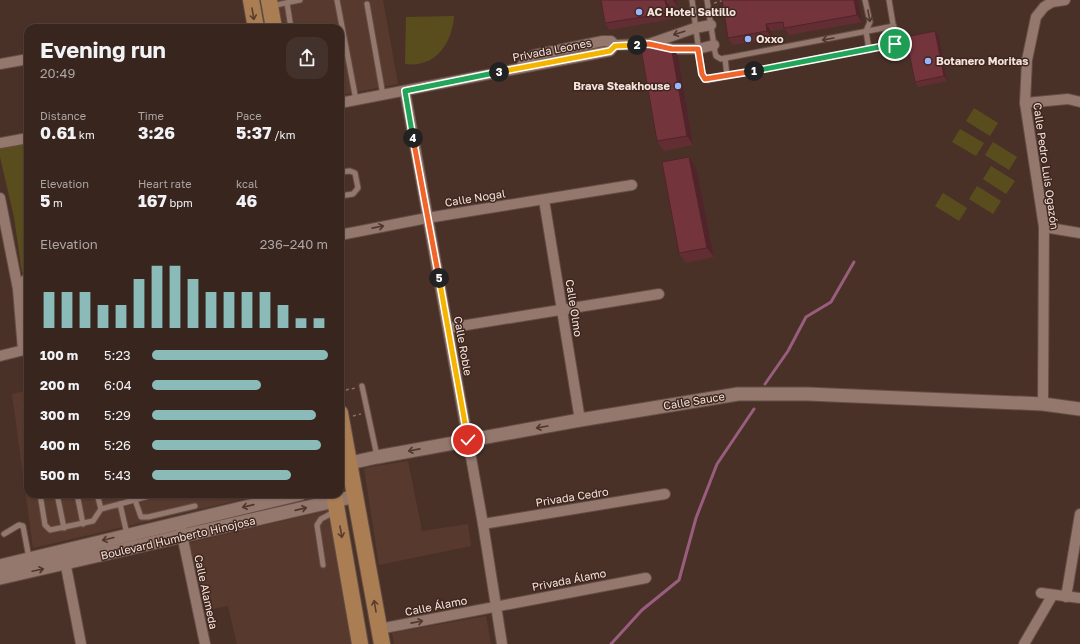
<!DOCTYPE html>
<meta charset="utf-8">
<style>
:root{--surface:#38251e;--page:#43312b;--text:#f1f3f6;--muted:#aba5a4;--line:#52423c;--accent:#8bbbb9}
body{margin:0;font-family:"Golos Text",sans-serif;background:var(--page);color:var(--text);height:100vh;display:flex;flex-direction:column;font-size:15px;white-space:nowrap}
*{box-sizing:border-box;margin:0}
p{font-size:13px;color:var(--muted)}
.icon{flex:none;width:22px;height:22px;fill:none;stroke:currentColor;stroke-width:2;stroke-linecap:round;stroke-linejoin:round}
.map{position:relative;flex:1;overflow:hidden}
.drawer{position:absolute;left:24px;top:24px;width:320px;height:474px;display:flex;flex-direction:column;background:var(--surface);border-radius:12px;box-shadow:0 1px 3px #0004,0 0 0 1px var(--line)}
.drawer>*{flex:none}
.pin{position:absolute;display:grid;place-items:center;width:34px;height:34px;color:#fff;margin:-17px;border:2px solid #fff;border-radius:50%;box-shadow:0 1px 4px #0007}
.km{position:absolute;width:20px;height:20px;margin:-10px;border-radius:50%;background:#222;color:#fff;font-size:11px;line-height:20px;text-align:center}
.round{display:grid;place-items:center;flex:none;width:42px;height:42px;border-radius:12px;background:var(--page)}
.head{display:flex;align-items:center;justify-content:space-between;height:68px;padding:0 16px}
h1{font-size:22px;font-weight:700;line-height:30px}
.metrics{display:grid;grid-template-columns:repeat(3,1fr);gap:6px;height:68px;padding:4px 16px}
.metrics div{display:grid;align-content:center}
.metrics b{font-size:17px;font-weight:700}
.metrics small{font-size:11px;font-weight:400}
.metrics p{font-size:11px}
.chart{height:112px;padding:8px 16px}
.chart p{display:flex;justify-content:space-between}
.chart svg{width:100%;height:72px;margin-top:4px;stroke:var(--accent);stroke-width:6}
ul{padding:0 16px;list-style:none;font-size:13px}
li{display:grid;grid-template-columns:64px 48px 1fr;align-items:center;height:30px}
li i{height:10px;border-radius:5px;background:var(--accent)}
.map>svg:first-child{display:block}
.built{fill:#58392d}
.green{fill:#5a4d1d}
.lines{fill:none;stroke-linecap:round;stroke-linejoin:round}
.stream{stroke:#995d7d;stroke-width:3}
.service-casing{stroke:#624e46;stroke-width:7}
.minor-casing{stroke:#624e46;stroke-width:12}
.tertiary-casing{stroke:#624e46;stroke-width:15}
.primary-casing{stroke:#624e46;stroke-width:18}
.path{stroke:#867068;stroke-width:1.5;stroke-dasharray:3 3;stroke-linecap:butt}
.service{stroke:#94776d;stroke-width:5}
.minor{stroke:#94776d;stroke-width:10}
.tertiary{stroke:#94776d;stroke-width:13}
.primary{stroke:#aa7d53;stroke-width:16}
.wall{fill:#632d34}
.shaded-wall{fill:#50242a}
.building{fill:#73343c;stroke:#50242a}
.oneway{stroke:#5a3c2b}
.oneway2{stroke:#50372e}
.split-1-casing{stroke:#fff;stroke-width:8}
.split-2-casing{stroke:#fff;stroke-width:8}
.split-3-casing{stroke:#fff;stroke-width:8}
.split-4-casing{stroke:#fff;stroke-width:8}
.split-5-casing{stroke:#fff;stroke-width:8}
.split-6-casing{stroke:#fff;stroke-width:8}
.split-1{stroke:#22a559;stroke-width:5}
.split-2{stroke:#f0652b;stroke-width:5}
.split-3{stroke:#f5b400;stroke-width:5}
.split-4{stroke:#22a559;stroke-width:5}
.split-5{stroke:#f0652b;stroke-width:5}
.split-6{stroke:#f5b400;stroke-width:5}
.poi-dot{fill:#97b6fd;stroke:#3f271e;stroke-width:1.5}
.labels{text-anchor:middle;stroke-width:3;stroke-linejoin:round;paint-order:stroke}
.poi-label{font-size:11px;font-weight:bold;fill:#f4e4de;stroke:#3f271e;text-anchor:start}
.street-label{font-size:11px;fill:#f4e4de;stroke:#3f271e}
</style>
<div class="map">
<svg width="1080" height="644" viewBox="0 0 1080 644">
<rect width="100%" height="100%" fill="#4a3128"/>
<!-- built -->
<g class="built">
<polygon points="277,0 383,0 398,84 340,95 340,28 282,28"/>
<polygon points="28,390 28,494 265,494 33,548 12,394"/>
<polygon points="408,461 422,531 468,524 471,546 379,565 364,468"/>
<polygon points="330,510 352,644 237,644 228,606 206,610 189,543"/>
<polygon points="486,616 491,644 394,644 392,633"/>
</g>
<!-- green -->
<g class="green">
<path d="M454 16C452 43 436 68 405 64L406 17Z"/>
<polygon points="974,108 998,123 990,136 966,121"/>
<polygon points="960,129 984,143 976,156 952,142"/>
<polygon points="993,142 1017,157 1009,170 985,155"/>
<polygon points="28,144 28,266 22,273 14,217 0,157 0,148"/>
<polygon points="991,166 1015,181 1006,194 983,179"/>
<polygon points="977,186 1001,201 993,214 969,199"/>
<polygon points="943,193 967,208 959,221 935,206"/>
</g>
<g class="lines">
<!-- stream -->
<g class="stream">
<polyline points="765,384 788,351 806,317 831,302 854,262"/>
<polyline points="611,644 642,610 679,580 696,518 717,464 754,409"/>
</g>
<!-- service casing -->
<g class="service-casing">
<g id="service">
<polyline points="337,0 356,100"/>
<polyline points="692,0 702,74 705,79 708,80 895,44 896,42 889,0"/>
<polyline points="707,0 715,52 716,56 721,59 894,26"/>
<polyline points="865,0 870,22 866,31"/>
<polyline points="287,3 291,28"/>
<polyline points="367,4 383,95"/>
<polyline points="271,6 300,0"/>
<polyline points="866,31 869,50"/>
<polyline points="725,58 727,76"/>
<polyline points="340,172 350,171 355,173 358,188 353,194 340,196"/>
<polyline points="362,386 377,456"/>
<polyline points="28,401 26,405 28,418"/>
<polyline points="40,494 45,525 50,530 93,521 101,509 120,504 127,534"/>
<polyline points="57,494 64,528"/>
<polyline points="77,494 83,524"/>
<polyline points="97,494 101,509"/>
<polyline points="135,500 141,517 148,517 195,506"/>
<polyline points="120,504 149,496 150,494"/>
<polyline points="4,534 19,525 23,526 29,558"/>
<polyline points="323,565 317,525 321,519 334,512"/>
</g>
</g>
<!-- minor casing -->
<g class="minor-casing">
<g id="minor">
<polyline points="649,44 695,28 711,25"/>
<polyline points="615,45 649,44 672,49 698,49 714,45"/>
<polyline points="0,64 28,59"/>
<polyline points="405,91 483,524 502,644"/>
<polyline points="340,103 610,51 615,45 611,41 603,41 534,55 527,59 520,68"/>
<polyline points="1025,103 1068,99 1080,102"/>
<polyline points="0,143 28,138"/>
<polyline points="0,198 18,289 23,350"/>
<polyline points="544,200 580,420"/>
<polyline points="1044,227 1080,233"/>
<polyline points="340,235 427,218 632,185"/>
<polyline points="18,289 28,277"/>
<polyline points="448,328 659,294"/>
<polyline points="0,356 28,349"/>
<polyline points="1043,404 1044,227 1025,103 1027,60 1036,17 1044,7 1052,2 1065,0"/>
<polyline points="483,524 665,494"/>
<polyline points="181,530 205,644"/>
<polyline points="64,556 81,644"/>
<polyline points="1041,593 1080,598"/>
<polyline points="1066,597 1080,514"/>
<polyline points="379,629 646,578"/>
<polyline points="1024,644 1052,596"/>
</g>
</g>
<!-- tertiary casing -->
<g class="tertiary-casing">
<g id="tertiary">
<polyline points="340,476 350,463 377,457 580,420 738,394 808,394 1043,404 1080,409"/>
<polyline points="0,566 300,494"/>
<polyline points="0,578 356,496"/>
</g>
</g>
<!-- primary casing -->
<g class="primary-casing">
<g id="primary">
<polyline points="251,0 256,28"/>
<polyline points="269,0 274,28"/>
<polyline points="340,413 382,644"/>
<polyline points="334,494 360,644"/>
</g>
</g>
<!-- path -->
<g class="path">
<polyline points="714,3 725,0"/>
<polyline points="340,391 356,388"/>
<polyline points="353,416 361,414"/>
</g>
<!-- service -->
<use href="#service" class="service"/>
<!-- minor -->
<use href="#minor" class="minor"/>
<!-- tertiary -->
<use href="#tertiary" class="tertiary"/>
<!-- primary -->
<use href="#primary" class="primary"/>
</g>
<!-- wall -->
<g class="wall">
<polygon points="601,0 676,0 677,6 670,7 672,19 610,30 605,23"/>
<polygon points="722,0 858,0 862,22 789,35 785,29 771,31 772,38 733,45 728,38"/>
<polygon points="935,31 939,36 947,81 918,87 915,82"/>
<polygon points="678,56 693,145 664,151 657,141"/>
<polygon points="689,157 696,167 714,257 686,263 679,253"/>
</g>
<!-- shaded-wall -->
<g class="shaded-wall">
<polygon points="665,0 670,7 672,19 668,13"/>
<polygon points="673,0 676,0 677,6"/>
<polygon points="854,0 858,0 862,22 857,15"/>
<polygon points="766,24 771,31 772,38 767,31"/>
<polygon points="935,31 939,36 947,81 944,76"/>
<polygon points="671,46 678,56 693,145 687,136"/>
<polygon points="689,157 696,167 714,257 707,248"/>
</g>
<!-- building -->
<g class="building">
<polygon points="601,0 667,0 665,0 668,13 605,23"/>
<polygon points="722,0 854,0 857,15 784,28 783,22 766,24 767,31 728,38"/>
<polygon points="935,31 944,76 915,82 906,37"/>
<polygon points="661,45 671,46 687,136 657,141 641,49"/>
<polygon points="689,157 707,248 679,253 662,162"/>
</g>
<!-- one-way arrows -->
<defs><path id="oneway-shaft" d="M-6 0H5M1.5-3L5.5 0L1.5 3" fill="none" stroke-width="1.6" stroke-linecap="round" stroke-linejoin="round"/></defs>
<g class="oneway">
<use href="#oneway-shaft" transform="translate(253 14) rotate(80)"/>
<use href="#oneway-shaft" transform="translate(341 532) rotate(80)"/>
<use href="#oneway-shaft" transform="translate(375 606) rotate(-100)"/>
</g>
<g class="oneway2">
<use href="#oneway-shaft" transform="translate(869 16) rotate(79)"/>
<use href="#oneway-shaft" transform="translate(679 33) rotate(162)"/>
<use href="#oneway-shaft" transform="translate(828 39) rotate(170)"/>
<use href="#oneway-shaft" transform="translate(378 227) rotate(-11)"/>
<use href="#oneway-shaft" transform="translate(542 427) rotate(170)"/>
<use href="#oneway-shaft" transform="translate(414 450) rotate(169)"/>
<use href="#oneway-shaft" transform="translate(248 506) rotate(167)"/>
<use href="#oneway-shaft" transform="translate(301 509) rotate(-13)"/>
<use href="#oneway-shaft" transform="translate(108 539) rotate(166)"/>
<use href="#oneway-shaft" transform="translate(38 570) rotate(-12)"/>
<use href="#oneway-shaft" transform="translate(417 622) rotate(-11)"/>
</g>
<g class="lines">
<!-- split-1 casing -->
<g class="split-1-casing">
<polyline id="split-1" points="754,71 895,44"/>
</g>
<!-- split-2 casing -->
<g class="split-2-casing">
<polyline id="split-2" points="637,45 649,44 672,49 698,49 702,74 705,79 754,71"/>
</g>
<!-- split-3 casing -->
<g class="split-3-casing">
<polyline id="split-3" points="499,72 610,51 615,46 637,45"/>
</g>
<!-- split-4 casing -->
<g class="split-4-casing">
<polyline id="split-4" points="413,138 405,91 499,72"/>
</g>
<!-- split-5 casing -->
<g class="split-5-casing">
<polyline id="split-5" points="413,138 439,278"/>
</g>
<!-- split-6 casing -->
<g class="split-6-casing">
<polyline id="split-6" points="439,278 468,440"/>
</g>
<!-- split-1 -->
<use href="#split-1" class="split-1"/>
<!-- split-2 -->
<use href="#split-2" class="split-2"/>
<!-- split-3 -->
<use href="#split-3" class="split-3"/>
<!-- split-4 -->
<use href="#split-4" class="split-4"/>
<!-- split-5 -->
<use href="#split-5" class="split-5"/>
<!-- split-6 -->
<use href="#split-6" class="split-6"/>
</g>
<!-- markers -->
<g class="poi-dot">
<circle cx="639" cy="12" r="4"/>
<circle cx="748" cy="39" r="4"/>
<circle cx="928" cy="61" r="4"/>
<circle cx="678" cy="86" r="4"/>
</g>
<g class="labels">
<!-- poi labels -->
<g class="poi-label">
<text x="647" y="16">AC Hotel Saltillo</text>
<text x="756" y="43">Oxxo</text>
<text x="936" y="65">Botanero Moritas</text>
<text x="670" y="90" text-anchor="end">Brava Steakhouse</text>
</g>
<!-- street labels -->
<g class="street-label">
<text transform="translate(552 50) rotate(-11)" y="4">Privada Leones</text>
<text transform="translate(1046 166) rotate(82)" y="4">Calle Pedro Luis Ogazón</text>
<text transform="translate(475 198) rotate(-9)" y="4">Calle Nogal</text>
<text transform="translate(574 308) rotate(81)" y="4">Calle Olmo</text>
<text transform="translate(463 346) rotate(80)" y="4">Calle Roble</text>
<text transform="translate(694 401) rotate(-9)" y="4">Calle Sauce</text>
<text transform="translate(572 497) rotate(-9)" y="4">Privada Cedro</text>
<text transform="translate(178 538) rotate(-13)" y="4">Boulevard Humberto Hinojosa</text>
<text transform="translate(569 580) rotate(-11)" y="4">Privada Álamo</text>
<text transform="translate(206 592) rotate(78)" y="4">Calle Alameda</text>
<text transform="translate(436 606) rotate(-11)" y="4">Calle Álamo</text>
</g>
</g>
</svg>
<div class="pin" style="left:895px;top:44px;background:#1e9e55"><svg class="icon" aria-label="arrive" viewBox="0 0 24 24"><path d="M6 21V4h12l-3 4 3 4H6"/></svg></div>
<div class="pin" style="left:468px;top:440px;background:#d93025"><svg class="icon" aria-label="check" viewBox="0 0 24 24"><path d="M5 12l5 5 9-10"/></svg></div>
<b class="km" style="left:754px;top:71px">1</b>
<b class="km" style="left:637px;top:45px">2</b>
<b class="km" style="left:499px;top:72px">3</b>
<b class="km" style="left:413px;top:138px">4</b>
<b class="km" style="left:439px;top:278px">5</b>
<section class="drawer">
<div class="head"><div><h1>Evening run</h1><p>20:49</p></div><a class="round"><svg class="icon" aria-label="share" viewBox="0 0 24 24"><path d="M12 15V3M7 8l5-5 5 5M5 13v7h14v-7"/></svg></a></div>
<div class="metrics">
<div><p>Distance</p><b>0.61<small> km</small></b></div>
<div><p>Time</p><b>3:26</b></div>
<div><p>Pace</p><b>5:37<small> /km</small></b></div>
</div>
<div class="metrics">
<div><p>Elevation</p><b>5<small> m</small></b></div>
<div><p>Heart rate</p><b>167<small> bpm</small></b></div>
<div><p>kcal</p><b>46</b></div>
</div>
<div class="chart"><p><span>Elevation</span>236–240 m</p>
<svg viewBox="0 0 160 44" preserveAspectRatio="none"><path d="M5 44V22M15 44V22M25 44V22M35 44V30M45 44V30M55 44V14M65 44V6M75 44V6M85 44V14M95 44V22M105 44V22M115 44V22M125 44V22M135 44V30M145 44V38M155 44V38"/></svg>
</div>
<ul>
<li><b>100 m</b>5:23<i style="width:100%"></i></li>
<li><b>200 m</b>6:04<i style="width:62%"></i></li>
<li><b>300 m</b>5:29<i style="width:93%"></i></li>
<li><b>400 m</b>5:26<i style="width:96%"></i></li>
<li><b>500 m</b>5:43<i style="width:79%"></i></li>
</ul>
</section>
</div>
